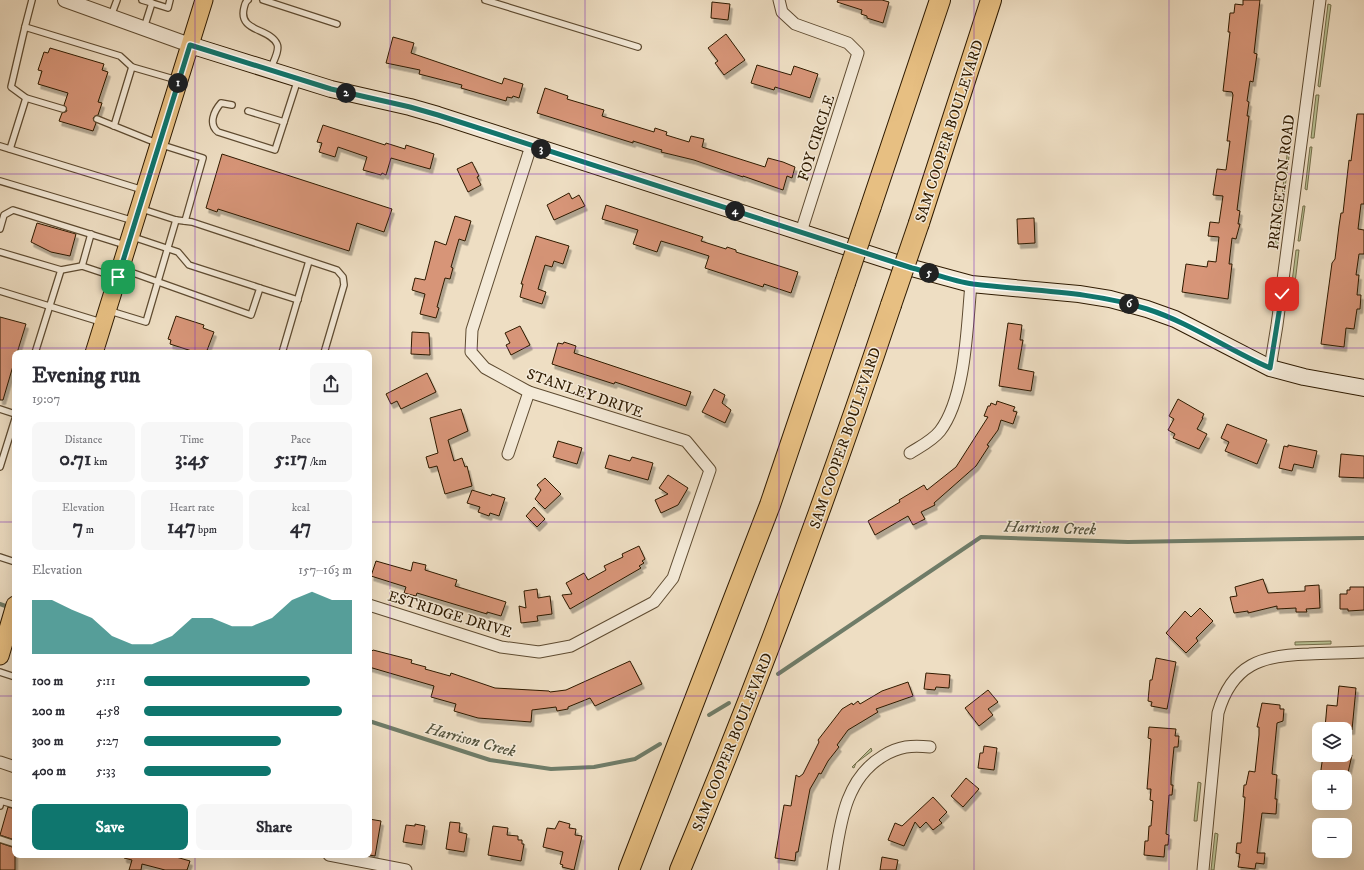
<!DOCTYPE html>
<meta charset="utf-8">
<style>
:root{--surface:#fff;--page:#f7f7f7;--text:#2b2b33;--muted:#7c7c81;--accent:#0f766e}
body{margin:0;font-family:"IM FELL DW Pica",serif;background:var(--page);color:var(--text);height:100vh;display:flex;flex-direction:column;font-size:15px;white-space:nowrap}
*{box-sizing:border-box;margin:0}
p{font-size:13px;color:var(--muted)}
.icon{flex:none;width:22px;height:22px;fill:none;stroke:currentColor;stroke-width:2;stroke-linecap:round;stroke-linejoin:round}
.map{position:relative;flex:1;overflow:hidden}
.side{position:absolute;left:12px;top:350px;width:360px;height:508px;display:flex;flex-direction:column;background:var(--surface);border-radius:8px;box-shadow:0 4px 16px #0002}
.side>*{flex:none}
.fabs{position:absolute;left:1312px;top:722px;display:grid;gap:8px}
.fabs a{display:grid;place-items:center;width:40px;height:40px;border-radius:8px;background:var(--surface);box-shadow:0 4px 16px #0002;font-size:20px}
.pin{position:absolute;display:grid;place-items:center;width:34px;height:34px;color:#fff;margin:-17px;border-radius:8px;box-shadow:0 2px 6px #0006}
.km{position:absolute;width:20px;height:20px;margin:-10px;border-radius:50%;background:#222;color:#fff;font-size:11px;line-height:20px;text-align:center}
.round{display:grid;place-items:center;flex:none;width:42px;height:42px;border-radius:8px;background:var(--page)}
.overview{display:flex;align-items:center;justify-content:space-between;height:68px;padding:0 20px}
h1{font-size:22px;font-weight:700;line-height:30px}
.figures{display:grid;grid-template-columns:repeat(3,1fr);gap:6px;height:68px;padding:4px 20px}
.figures div{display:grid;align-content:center;border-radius:8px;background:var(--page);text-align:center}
.figures b{font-size:20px;font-weight:700}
.figures small{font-size:11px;font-weight:400}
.figures p{font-size:11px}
.chart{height:112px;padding:8px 20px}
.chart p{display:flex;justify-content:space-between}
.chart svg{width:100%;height:72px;margin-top:4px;fill:var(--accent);opacity:.7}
.action{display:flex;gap:8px;margin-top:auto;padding:8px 20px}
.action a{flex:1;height:46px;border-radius:8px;background:var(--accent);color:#fff;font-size:16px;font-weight:700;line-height:46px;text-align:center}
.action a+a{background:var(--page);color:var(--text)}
ul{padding:0 20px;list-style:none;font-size:13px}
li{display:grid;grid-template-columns:64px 48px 1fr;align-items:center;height:30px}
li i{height:10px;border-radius:5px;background:var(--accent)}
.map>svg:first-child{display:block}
.green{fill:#b9c194;stroke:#746e4a}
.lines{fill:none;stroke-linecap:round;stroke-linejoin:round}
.stream{stroke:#6f7c68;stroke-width:4}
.building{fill:#d79578;stroke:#2e1a00;filter:url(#shadow)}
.service-casing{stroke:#5e4b31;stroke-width:8}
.minor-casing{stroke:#5e4b31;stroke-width:13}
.tertiary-casing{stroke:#5e4b31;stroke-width:16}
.secondary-casing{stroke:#2e1a00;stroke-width:18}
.primary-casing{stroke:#2e1a00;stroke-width:19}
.motorway-casing{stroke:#2e1a00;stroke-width:22}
.service{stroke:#f4ead8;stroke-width:5.5}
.minor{stroke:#f4ead8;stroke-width:11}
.tertiary{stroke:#f4ead8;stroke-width:14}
.secondary{stroke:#f4ead8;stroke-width:16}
.primary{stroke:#e7bf82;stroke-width:17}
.motorway{stroke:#e7bf82;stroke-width:20}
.motorway-bridge-casing{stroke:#2e1a00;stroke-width:22;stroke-linecap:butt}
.motorway-bridge{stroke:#e7bf82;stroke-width:20}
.route-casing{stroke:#fff;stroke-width:8}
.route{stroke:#0f766e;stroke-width:5}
.grid{fill:none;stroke:#7b2cbf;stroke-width:1;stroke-opacity:0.55}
.labels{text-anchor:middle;stroke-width:3;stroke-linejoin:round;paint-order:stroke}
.street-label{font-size:15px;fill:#2e1a00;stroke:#f4ead8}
.water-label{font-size:16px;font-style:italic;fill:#54533d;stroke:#f4ead8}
</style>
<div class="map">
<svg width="1364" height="870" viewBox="0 0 1364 870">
<defs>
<filter id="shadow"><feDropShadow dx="2.5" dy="4.5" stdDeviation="0" flood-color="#0004"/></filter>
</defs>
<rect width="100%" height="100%" fill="#eedec3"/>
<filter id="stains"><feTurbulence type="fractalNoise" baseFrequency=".005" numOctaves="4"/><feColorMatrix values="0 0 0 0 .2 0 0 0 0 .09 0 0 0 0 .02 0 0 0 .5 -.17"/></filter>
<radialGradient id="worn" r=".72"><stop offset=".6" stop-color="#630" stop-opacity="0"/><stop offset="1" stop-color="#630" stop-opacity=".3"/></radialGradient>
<!-- green -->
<g class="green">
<polygon points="1328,4 1331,5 1320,87 1318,86"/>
<polygon points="1316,95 1319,95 1314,138 1311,138"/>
<polygon points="1292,116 1294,117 1284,196 1282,195"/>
<polygon points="1310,147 1312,147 1307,190 1305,189"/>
<polygon points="1280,204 1283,204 1278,245 1275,244"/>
<polygon points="1303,206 1305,206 1300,241 1298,241"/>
<polygon points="1296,250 1299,250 1294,291 1291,290"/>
<polygon points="1331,641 1331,644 1295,645 1295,642"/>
<polygon points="871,748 872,751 856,763 854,768 852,767"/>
<polygon points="1198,782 1201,783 1197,821 1194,821"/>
<polygon points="1215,833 1218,834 1214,870 1211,870"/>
</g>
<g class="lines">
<!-- stream -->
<g class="stream">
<polyline points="0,604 11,608"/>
<polyline points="778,674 981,537 1128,542 1364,538"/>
<polyline points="709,715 729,703"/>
<polyline points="369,721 490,760 551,769 594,767 635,759 660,744"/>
</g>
</g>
<!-- building -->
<g class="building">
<polygon points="838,0 882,0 889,2 883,23 867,18 867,16 861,14 862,10 837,2"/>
<polygon points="1243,0 1260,0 1254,53 1257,54 1253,82 1250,81 1247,101 1249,102 1247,116 1249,116 1237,210 1240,211 1238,224 1240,224 1236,239 1232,238 1229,264 1232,264 1228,299 1182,292 1186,264 1207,267 1208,261 1216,262 1219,237 1208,236 1210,222 1219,223 1223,196 1213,195 1217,169 1226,170 1230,141 1227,141 1233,95 1232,92 1223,91 1230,32 1228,32 1230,13 1234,13 1235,4 1243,5"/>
<polygon points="712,2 730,4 728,20 711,18"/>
<polygon points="726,34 745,60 724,75 715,63 718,61 708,48"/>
<polygon points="393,37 414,43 411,53 502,84 504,78 523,84 519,98 513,96 512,98 507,97 506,101 461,88 462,85 419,74 420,70 386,63"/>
<polygon points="50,48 104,64 102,70 108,72 98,102 102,103 98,115 93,118 96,123 93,131 59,121 62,113 67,111 64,105 68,93 38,84 42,71 38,70 44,52 48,53"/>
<polygon points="757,65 791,75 794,66 818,74 810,98 775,87 774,90 751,83"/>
<polygon points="545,88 568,96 567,99 604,110 602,116 654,132 655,128 667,132 666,135 689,142 691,136 704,139 702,147 765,167 768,158 783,162 795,167 792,178 787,176 783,190 743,176 743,177 694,160 661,152 662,150 633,141 633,143 537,113"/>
<polygon points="1357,114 1364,114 1364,204 1361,204 1358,229 1364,230 1364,254 1359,254 1356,275 1359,275 1357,295 1361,295 1360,309 1357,309 1354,329 1346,328 1344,347 1321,344 1332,263 1335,259 1339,226 1341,213 1343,213 1349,160 1351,161"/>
<polygon points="323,125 385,145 386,143 405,149 406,145 434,154 430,169 391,158 386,175 382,173 381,175 363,170 367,157 338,147 335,157 319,152 322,143 317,142"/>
<polygon points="222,154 392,209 384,232 357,223 349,251 218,209 217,212 206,208"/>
<polygon points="472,162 479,176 477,177 481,185 468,192 457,169"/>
<polygon points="569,193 572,199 579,195 585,206 554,220 547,205"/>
<polygon points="606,205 703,237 701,241 726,249 727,247 736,250 736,252 798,272 791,293 764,284 763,287 705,268 709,256 681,247 661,241 657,252 633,244 638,230 602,219"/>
<polygon points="455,216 471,221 465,241 459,239 451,267 453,268 450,279 445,278 437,307 439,308 436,318 420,314 425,294 412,290 415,278 425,280 435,241 446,245"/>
<polygon points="1034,218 1035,243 1018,244 1017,219"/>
<polygon points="37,223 76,234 70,256 51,252 31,242"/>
<polygon points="536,236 569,246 563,264 554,261 552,267 545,265 538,289 546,292 542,304 520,297 523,284 521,284"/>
<polygon points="176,316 204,325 203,328 214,332 206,353 198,353 170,344 171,340 168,339"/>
<polygon points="0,317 26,324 17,353 15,353 15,359 3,400 0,400"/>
<polygon points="1008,323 1022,325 1020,340 1023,340 1018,369 1034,372 1031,391 999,386"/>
<polygon points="520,326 530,345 511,355 506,345 510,343 505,333"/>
<polygon points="412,332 429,333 430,355 411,354"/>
<polygon points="564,342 576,346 574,353 691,392 686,406 615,382 614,384 555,365 552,364 558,343 563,344"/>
<polygon points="427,373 436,392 401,409 397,401 391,404 386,394"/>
<polygon points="714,389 725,395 722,403 731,410 725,423 702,412"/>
<polygon points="1178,399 1204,414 1202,418 1203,418 1197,429 1207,434 1199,449 1173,438 1175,434 1168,430 1174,419 1169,416"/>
<polygon points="997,401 1015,407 1013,411 1017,412 1013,424 1001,420 998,430 987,445 989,446 976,466 934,503 935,505 921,512 925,519 913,525 908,516 875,535 868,521 900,502 899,500 924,485 927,490 956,467 988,417 984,416 988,406 990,406 991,403 996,405"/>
<polygon points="461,409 468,431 448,440 454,461 462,458 465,467 467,466 472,486 445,494 437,466 429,468 426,457 438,453 430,418"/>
<polygon points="1227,424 1267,440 1257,464 1225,451 1229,442 1221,438"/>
<polygon points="558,441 582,448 577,464 553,457"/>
<polygon points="1288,445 1317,451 1313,468 1294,464 1292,471 1279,468 1284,446 1288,447"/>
<polygon points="1341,454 1364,456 1364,478 1339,477"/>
<polygon points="609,455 630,461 632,457 653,463 648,480 605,468"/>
<polygon points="668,475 688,488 678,505 661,513 655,500 668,494 659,488"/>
<polygon points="545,478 561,494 545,509 535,499 541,490 537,485"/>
<polygon points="472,490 491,496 492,494 505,498 499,516 490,513 489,516 478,512 480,507 467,503"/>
<polygon points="534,507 545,519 537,527 526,516"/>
<polygon points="639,546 645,559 642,561 644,563 639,566 641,568 570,609 562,595 572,594 566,583 584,573 588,580 606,570 604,566 623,557 622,554"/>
<polygon points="376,561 411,571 413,562 426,565 425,570 457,580 455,586 506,602 501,616 487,612 487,614 417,593 416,596 404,593 406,587 371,576"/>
<polygon points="1263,579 1268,593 1305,591 1305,586 1319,585 1320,608 1306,609 1307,612 1296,612 1296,608 1277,609 1277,606 1248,613 1248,611 1234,613 1230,597 1237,596 1235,587"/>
<polygon points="1350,587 1364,587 1364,610 1348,611 1348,609 1340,609 1340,594 1347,594 1347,590 1350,590"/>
<polygon points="537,589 538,598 550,596 552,614 537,616 538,621 521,623 519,606 526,608 524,591"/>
<polygon points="1200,608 1213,621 1196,638 1198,641 1186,653 1166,633 1185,611 1191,617"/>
<polygon points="369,650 372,651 373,650 412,660 411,663 426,667 425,669 450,676 451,673 495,688 549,691 550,692 566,690 630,661 642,684 595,706 590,698 568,707 568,709 557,711 556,707 532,710 531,722 478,718 454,711 456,704 431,697 434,686 369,667"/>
<polygon points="1156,658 1176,662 1167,709 1151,706 1152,702 1148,701 1150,680 1152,680"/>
<polygon points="926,673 950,675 949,688 936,687 935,690 924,689"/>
<polygon points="908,682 913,696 876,709 878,712 848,730 837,745 839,747 828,761 821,774 819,773 817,777 810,789 798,852 796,852 795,861 775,858 784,805 791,806 796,775 799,777 803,774 819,742 818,740 842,709 852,703 853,705 858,701 860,704 882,691"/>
<polygon points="1339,686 1356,688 1352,730 1325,728 1327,705 1337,706"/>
<polygon points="988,690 998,702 988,709 993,715 979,726 965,708"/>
<polygon points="1262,703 1280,705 1280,709 1284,709 1283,721 1277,723 1272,774 1277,775 1275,799 1277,799 1276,814 1262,813 1257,853 1265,853 1264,864 1256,863 1255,869 1238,867 1240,854 1236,853 1237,843 1241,843 1244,811 1245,797 1243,797 1244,785 1246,785 1249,771 1255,772 1259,735 1259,727 1257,727"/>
<polygon points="1149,727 1176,729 1175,736 1179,736 1178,747 1174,747 1171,778 1171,785 1173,785 1172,795 1169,795 1166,834 1169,835 1168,845 1165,845 1164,857 1144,855 1145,841 1148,841 1149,826 1151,826 1153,801 1150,800 1151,789 1147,789 1151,739 1148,738"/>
<polygon points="984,746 997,748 994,770 978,768 980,753 983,753"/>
<polygon points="1323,755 1352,755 1347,777 1320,777"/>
<polygon points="966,778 979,789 963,807 951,796"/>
<polygon points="933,797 947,812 939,820 942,823 933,830 926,822 920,828 915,822 904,846 888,840 895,823 902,826"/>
<polygon points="8,807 15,809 15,840 0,835"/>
<polygon points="369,819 381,821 375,856 369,855"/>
<polygon points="559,821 570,824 569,828 576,829 575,835 582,836 574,870 562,867 563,865 560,864 563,852 543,847 547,828 555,829"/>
<polygon points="450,822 460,823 459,832 467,834 464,852 446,849"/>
<polygon points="415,824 425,826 422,845 403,842 406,825 415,826"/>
<polygon points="493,826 508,828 507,835 518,836 518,840 522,840 522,844 524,844 521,861 488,855"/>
<polygon points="0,843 15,848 15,870 0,870"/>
<polygon points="124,855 169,855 190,861 187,870 165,870 142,864 141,870 129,870 132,860 124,858"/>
<polygon points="882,857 898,860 896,870 880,870"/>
</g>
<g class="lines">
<!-- service casing -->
<g class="service-casing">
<g id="service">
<polyline points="142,0 152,3 144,28"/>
<path d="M248 0C245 2 245 4 244 8 238 32 270 28 277 44 280 50 273 62 271 68"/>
<polyline points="263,0 337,24"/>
<polyline points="485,0 638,47"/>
<polyline points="152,3 168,8 170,0"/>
<polyline points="111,16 117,0"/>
<polyline points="25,27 32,0"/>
<path d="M232 105 221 103C214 111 208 124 218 132L275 150 298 79"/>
<polyline points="63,109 26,98 11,87 25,27 120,56 132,67 177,80"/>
<polyline points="248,111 284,122"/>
<polyline points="97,119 159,144 203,158 185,221"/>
<polyline points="114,126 132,67"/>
<polyline points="0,146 143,190"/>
<polyline points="10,149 26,98"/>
<polyline points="0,181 134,221"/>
<polyline points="142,209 176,220 192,222 337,270 343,277 344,285 324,353"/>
<polyline points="0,229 4,215 13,210 125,245"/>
<polyline points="0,252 61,270 82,266 115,277"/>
<polyline points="82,266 91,234"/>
<polyline points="122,269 251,315 260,288 189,265 178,252 133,237"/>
<polyline points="260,288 298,300"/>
<polyline points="0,291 101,322"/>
<polyline points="110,311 146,322 176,220"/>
<polyline points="35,353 61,270"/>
<polyline points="282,353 309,261"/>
<polyline points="0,409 15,414"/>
<polyline points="0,467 15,419"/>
<polyline points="0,557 15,562"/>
<polyline points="0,672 15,677"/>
<polyline points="0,806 1,801 15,805"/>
<polyline points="0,839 15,844"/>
</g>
</g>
<!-- minor casing -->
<g class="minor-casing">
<g id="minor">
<polyline points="779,0 782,12 795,24 848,43 858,53 801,232"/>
<polyline points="1270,368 1277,325 1320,0"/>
<path d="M910 453C921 446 932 441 940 431 966 397 967 325 971 284"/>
<polyline points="508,454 529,392"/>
<polyline points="369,605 501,647 539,652 571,646 654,602 673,578 710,470 686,441 529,392 485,368 471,352 472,330 531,146"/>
<polyline points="0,762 15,767"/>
<polyline points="329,855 406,870"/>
<path d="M833 870C840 828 843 780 883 756 899 746 912 745 930 747"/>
<path d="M1203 870 1218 713C1232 664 1262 655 1309 654 1327 653 1346 653 1364 652"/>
</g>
</g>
<!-- tertiary casing -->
<g class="tertiary-casing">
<polyline id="tertiary" points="65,0 190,45"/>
</g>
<!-- secondary casing -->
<g class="secondary-casing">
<polyline id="secondary" points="190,45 331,89 410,107 438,115 912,268 971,284 1079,294 1110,299 1147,309 1175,319 1270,368 1304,377 1364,388"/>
</g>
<!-- primary casing -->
<g class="primary-casing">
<g id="primary">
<polyline points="94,353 204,0"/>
<polyline points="0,656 15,605"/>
</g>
</g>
<!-- motorway casing -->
<g class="motorway-casing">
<g id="motorway">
<polyline points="871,206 940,0"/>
<polyline points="919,223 991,0"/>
<polyline points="629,870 770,505 845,283"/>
<path d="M680 870C758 684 827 496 891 305"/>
</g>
</g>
<!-- service -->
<use href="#service" class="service"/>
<!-- minor -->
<use href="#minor" class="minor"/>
<!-- tertiary -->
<use href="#tertiary" class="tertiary"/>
<!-- secondary -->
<use href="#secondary" class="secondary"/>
<!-- primary -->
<use href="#primary" class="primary"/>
<!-- motorway -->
<use href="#motorway" class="motorway"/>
<!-- motorway-bridge casing -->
<g class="motorway-bridge-casing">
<g id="motorway-bridge">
<polyline points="845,283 871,206"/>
<polyline points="891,305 919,223"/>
</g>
</g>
<!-- motorway-bridge -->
<use href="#motorway-bridge" class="motorway-bridge"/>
</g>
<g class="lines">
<!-- route casing -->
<g class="route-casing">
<path id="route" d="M118 277 190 45 331 89 410 107 438 115 912 268C932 273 953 281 973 284 1032 291 1091 291 1147 309 1191 323 1228 350 1270 368L1282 294"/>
</g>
<!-- route -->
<use href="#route" class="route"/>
</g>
<!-- grid -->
<path class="grid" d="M195 0V353M390 0V870M585 0V870M779 0V870M974 0V870M1169 0V870M0 174H1364M0 348H1364M0 522H15M369 522H1364M0 696H15M369 696H1364M195 855V870"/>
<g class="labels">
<!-- street labels -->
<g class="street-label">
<text transform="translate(949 131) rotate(-72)" y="5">SAM COOPER BOULEVARD</text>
<text transform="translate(816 138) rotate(-72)" y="5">FOY CIRCLE</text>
<text transform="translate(1281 182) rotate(-83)" y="5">PRINCETON ROAD</text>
<text transform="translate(585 393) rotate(19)" y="5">STANLEY DRIVE</text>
<text transform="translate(845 438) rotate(-71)" y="5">SAM COOPER BOULEVARD</text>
<text transform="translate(450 614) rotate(17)" y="5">ESTRIDGE DRIVE</text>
<text transform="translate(732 742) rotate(-68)" y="5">SAM COOPER BOULEVARD</text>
</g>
<!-- water labels -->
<g class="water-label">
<text transform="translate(1050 527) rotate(2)" y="6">Harrison Creek</text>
<text transform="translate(471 739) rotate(15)" y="6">Harrison Creek</text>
</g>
</g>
<rect width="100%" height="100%" filter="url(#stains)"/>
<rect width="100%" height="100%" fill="url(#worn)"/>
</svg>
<div class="fabs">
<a><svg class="icon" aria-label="layers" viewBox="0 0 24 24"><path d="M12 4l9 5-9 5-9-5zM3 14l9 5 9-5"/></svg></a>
<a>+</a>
<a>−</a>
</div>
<div class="pin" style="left:118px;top:277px;background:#1e9e55"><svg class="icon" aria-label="arrive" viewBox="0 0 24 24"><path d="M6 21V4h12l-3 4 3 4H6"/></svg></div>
<div class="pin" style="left:1282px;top:294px;background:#d93025"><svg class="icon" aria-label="check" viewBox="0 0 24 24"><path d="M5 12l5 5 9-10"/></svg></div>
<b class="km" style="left:178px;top:83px">1</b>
<b class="km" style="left:346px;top:93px">2</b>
<b class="km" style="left:541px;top:149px">3</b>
<b class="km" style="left:735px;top:211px">4</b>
<b class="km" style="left:929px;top:273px">5</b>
<b class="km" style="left:1129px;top:304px">6</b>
<section class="side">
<div class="overview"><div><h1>Evening run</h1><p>19:07</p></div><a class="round"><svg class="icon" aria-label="share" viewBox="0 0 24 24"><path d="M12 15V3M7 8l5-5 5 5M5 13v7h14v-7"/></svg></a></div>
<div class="figures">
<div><p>Distance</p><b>0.71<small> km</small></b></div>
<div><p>Time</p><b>3:45</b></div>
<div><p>Pace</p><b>5:17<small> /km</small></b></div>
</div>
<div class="figures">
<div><p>Elevation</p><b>7<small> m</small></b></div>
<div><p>Heart rate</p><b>147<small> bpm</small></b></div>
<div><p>kcal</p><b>47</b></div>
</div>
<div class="chart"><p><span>Elevation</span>157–163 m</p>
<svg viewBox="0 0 160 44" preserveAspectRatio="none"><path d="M0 44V11L10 11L20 17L30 22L40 33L50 38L60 38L70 33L80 22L90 22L100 27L110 27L120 22L130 11L140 6L150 11L160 11V44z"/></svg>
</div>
<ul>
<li><b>100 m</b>5:11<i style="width:80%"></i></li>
<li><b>200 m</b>4:58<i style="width:95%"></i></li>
<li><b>300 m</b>5:27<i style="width:66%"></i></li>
<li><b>400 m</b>5:33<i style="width:61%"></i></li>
</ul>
<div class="action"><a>Save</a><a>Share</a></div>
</section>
</div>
